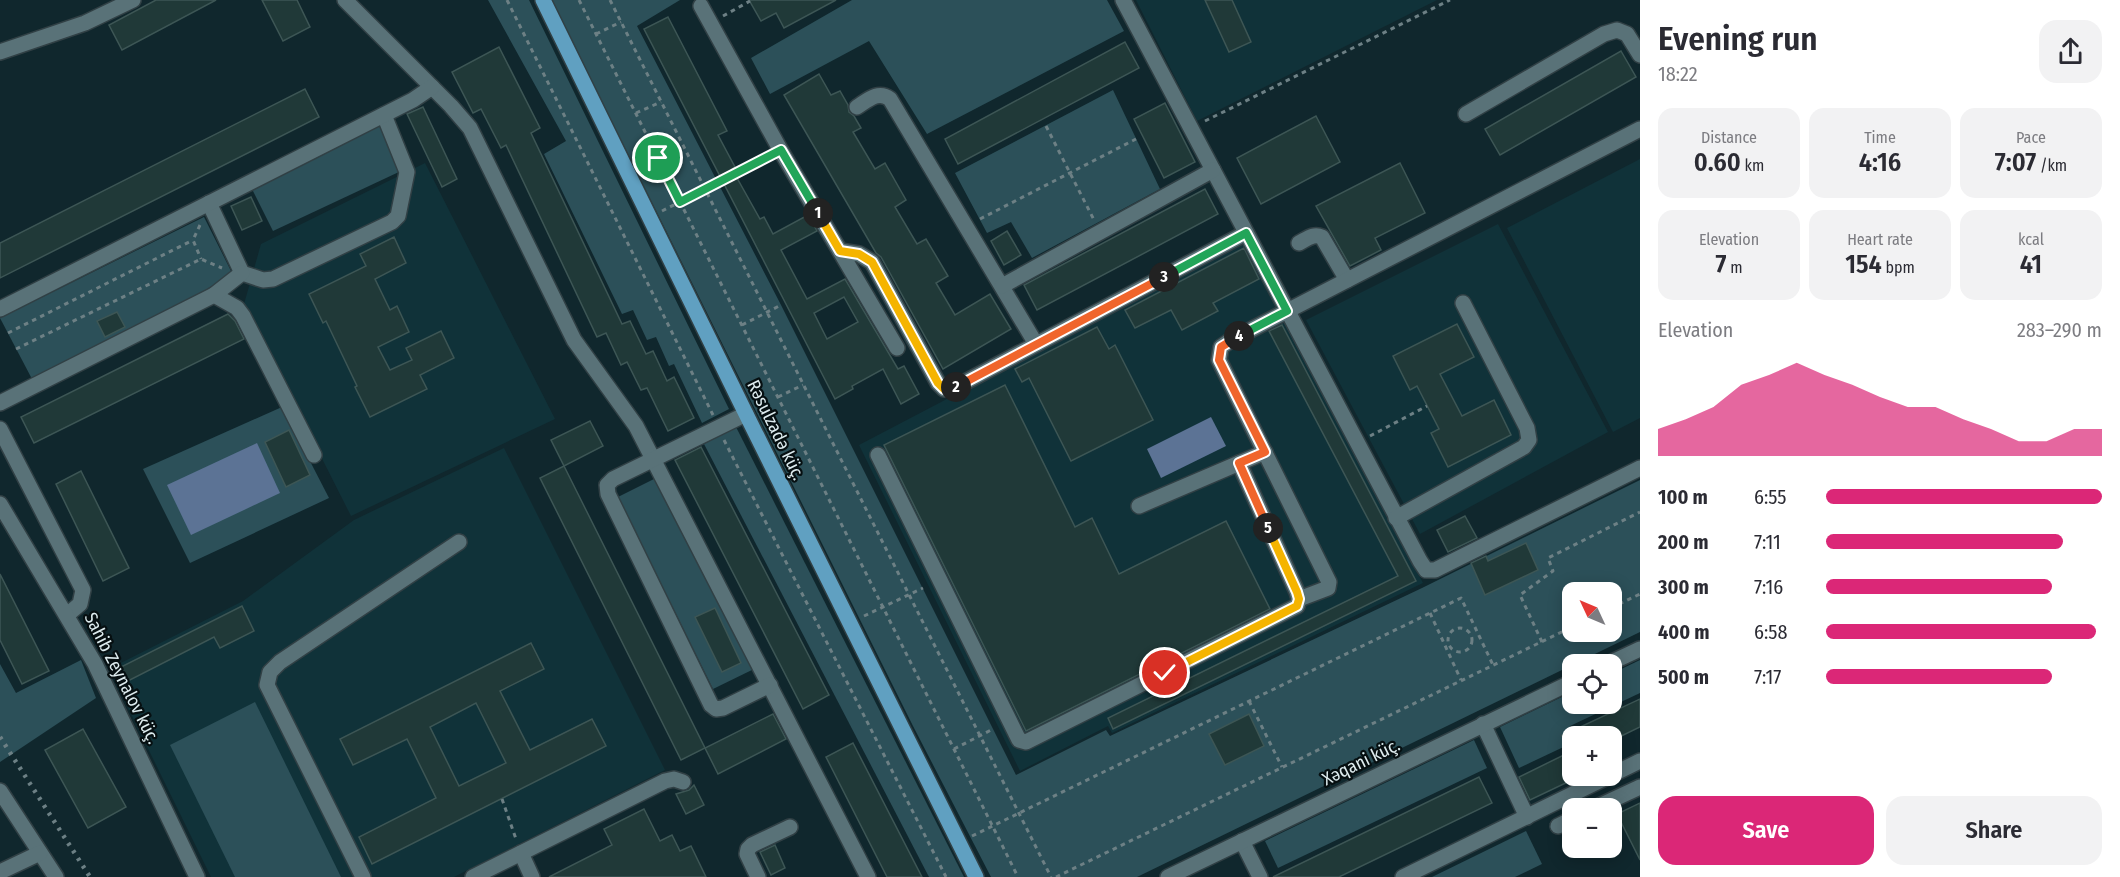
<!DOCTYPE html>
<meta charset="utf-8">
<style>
:root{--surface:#fff;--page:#f2f2f3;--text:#2b2b33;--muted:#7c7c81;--accent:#db2777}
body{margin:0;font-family:"Fira Sans Condensed",sans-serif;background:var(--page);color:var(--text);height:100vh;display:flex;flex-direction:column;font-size:22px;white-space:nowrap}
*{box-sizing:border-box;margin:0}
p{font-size:20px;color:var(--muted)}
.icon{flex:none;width:33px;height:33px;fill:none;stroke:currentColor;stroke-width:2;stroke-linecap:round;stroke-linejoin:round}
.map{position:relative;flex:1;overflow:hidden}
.details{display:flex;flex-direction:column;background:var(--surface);width:480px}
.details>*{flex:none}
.needle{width:39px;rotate:314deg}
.fabs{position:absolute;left:1562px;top:582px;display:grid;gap:12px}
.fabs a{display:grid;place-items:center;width:60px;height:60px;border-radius:12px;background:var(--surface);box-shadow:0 3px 15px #0003;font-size:30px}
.pin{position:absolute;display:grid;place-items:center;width:51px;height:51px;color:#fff;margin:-26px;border:3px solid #fff;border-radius:50%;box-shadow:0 2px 6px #0007}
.km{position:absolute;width:30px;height:30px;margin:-15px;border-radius:50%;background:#222;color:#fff;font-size:16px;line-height:30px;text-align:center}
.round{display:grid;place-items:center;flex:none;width:63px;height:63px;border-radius:18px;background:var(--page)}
.summary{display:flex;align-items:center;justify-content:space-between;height:102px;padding:0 18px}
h1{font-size:33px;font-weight:600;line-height:45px}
.figures{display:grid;grid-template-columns:repeat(3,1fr);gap:9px;height:102px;padding:6px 18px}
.figures div{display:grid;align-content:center;border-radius:15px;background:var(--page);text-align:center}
.figures b{font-size:26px;font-weight:600}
.figures small{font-size:16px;font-weight:400}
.figures p{font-size:16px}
.chart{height:168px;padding:12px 18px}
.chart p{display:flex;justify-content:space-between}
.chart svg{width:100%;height:108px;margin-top:6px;fill:var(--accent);opacity:.7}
.primary-button{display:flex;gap:12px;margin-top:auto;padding:12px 18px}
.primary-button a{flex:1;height:69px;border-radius:18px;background:var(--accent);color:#fff;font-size:24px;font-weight:600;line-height:69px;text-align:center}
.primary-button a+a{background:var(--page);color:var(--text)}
ul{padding:0 18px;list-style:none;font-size:20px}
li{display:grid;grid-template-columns:96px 72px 1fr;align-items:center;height:45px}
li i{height:15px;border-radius:8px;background:var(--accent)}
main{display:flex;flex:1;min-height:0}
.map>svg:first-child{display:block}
.built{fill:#103239}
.green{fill:#2c5059;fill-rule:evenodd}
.water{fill:#5c7395}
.building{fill:#203938;stroke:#3d5655;stroke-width:1.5;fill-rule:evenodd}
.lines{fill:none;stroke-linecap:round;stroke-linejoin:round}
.minor-casing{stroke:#314045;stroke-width:18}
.major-casing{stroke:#314045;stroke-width:18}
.path{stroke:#6d8085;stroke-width:3;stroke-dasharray:4.5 4.5;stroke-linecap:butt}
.minor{stroke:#597278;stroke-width:15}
.major{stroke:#60a0c1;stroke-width:15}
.rail{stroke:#6d8085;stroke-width:4.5;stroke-dasharray:3 6;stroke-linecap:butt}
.split-1-casing{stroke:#fff;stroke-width:12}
.split-2-casing{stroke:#fff;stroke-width:12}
.split-3-casing{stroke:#fff;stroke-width:12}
.split-4-casing{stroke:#fff;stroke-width:12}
.split-5-casing{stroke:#fff;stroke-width:12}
.split-6-casing{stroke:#fff;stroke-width:12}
.split-1{stroke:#22a559;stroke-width:8}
.split-2{stroke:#f5b400;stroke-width:8}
.split-3{stroke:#f0652b;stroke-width:8}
.split-4{stroke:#22a559;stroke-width:8}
.split-5{stroke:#f0652b;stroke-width:8}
.split-6{stroke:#f5b400;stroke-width:8}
.labels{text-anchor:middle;stroke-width:4.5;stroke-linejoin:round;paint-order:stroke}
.street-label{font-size:18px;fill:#deecef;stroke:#060f11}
</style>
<main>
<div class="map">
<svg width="1640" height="877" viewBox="0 0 1640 877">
<rect width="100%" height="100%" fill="#10272d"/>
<!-- built -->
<g class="built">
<polygon points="1136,0 1437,0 1197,121"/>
<polygon points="1640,159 1640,418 1613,432 1507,228"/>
<polygon points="425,163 555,419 351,516 244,304 261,244"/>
<polygon points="1498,224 1608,432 1420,534 1306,320"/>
<polygon points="1245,243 1423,583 1112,733 1108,726 1020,771 859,445"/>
<polygon points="504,448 665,770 454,877 211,877 109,669 243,601 354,520"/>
</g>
<!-- green -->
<g class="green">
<polygon points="488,0 529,0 729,409 702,423 674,364 669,366 656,337 647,340 633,310 622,314 544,154 566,141"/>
<path d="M551 0H680L637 26 781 305 1016 775 1106 730 1110 736 1422 588 1640 480V632L1137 877H991L913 726ZM1572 592H1611V632H1572Z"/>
<polygon points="852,0 1107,0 1124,31 927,134 869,41 770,94 751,58"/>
<polygon points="1113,90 1160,189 1032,258 1011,222 987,233 955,173"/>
<polygon points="381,124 401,171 273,231 252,189"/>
<polygon points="204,217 232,273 218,285 32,379 0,318"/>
<polygon points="282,407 329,498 190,563 143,469"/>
<polygon points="736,427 964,877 929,877 704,444"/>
<polygon points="658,477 756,668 713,689 618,497"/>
<polygon points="81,660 96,698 0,762 0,664 16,693"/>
<polygon points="1640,660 1640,693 1570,726 1574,736 1572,736 1572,743 1519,768 1500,727 1572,692 1572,704 1611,704 1611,674"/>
<polygon points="255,702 341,877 235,877 170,745"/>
<polygon points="1474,740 1487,768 1278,868 1265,841"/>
<polygon points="1526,831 1542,864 1515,877 1432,877"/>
</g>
<!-- water -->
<g class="water">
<polygon points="1211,417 1226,446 1161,478 1147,449"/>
<polygon points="257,443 280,493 191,535 167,485"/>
</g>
<!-- building -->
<g class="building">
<polygon points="156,0 216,0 122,50 109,25"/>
<polygon points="262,0 297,0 310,27 283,41"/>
<polygon points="749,0 836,0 784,28 776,13 761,21"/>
<polygon points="1205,0 1232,0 1251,42 1229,52"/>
<path d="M668 17 727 131 718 135 735 167 732 169 760 219 764 217 773 234 808 215 817 231 781 250 807 299 845 279 898 369 904 366 919 394 901 404 883 369 852 386 853 389 835 399 644 29ZM844 297 858 322 827 339 814 313Z"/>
<polygon points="1125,42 1139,68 958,164 945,139"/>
<polygon points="499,47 540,128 531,133 622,324 630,321 646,354 653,351 667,381 674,377 694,418 668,431 647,388 641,390 627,362 621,365 606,333 597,337 506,145 501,148 481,109 473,113 452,72"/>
<polygon points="1621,51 1636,77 1500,155 1485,129"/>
<polygon points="819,74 831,95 840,91 848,105 849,112 854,116 861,128 853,132 875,169 885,163 906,200 895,207 917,244 926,239 948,276 936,283 955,315 990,294 1011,329 943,369 881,257 876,253 784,95"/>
<polygon points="305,89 319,117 0,278 0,243"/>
<polygon points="1165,103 1195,162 1164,178 1134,119"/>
<polygon points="423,107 457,179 442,187 407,114"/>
<polygon points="1316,116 1340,162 1261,204 1237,158"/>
<polygon points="1400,163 1425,213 1375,238 1381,250 1350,266 1316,206"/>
<polygon points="1205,189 1218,214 1037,310 1024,285"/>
<polygon points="251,197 262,221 242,230 231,206"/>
<polygon points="1007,231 1021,255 1004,265 991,241"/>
<polygon points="394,237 406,263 375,279 390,310 397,306 409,332 378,347 390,370 412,360 406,348 441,331 454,358 420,375 427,389 370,417 355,387 357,386 326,321 323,323 309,294 366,266 360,254"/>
<polygon points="1244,248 1259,279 1213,303 1218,311 1182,330 1171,310 1135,328 1125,310"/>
<polygon points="117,312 125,327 105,337 97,321"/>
<polygon points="228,314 235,321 244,339 34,443 21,417"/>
<polygon points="1457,324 1474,357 1440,374 1462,416 1494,400 1511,435 1448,467 1431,433 1439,429 1417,386 1410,390 1393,356"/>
<polygon points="1282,325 1416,581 1113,729 1108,718 1398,576 1269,331"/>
<polygon points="1097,327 1109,349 1115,345 1153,420 1071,461 1029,378 1022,382 1015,369"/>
<polygon points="1005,385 1075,527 1092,518 1119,574 1226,521 1270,609 1026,731 884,445"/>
<polygon points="590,421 603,446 564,466 551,440"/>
<polygon points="289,430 310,475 286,487 265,442"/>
<polygon points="701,447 829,695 803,709 675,460"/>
<polygon points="564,466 705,748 681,760 540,478"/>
<polygon points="81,471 129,568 103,581 56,484"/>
<polygon points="1465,516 1477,538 1448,552 1437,530"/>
<polygon points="1526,543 1538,570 1485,595 1471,563 1486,556 1488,561"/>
<polygon points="0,574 49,671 22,684 0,640"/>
<polygon points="242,606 254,631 220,648 214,637 124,683 117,669"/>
<polygon points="715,608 741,663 722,672 695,617"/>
<path d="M531 643 544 669 500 691 530 750 592 719 606 746 372 864 359 837 436 798 407 739 353 765 340 739ZM476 703 506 763 459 786 430 727Z"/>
<polygon points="1640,699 1640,727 1611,741 1611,736 1561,736"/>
<polygon points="773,714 786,739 718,774 705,748"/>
<polygon points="1249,714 1264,746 1225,765 1209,734"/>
<polygon points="83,729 126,807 88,828 45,750"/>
<polygon points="853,743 922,877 887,877 826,757"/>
<polygon points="1572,751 1572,780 1530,800 1519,777"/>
<polygon points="1479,777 1492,803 1339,877 1273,877"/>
<polygon points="694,785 704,805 686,814 676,794 689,790"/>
<polygon points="1640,803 1640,860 1617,814"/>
<polygon points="644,809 660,841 672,835 680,851 691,846 706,877 549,877 612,845 604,829"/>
<polygon points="775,845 785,868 771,875 760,852"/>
</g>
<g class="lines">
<!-- minor casing -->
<g class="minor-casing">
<g id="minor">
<polyline points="345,0 451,106 470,128 574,340 636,426 868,877"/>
<polyline points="1123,0 1420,561 1426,570 1435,570 1640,468"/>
<polyline points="701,6 781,151 897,348"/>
<polyline points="0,52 85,23 133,0"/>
<path d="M857 107C868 100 878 90 890 99L1036 344"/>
<polyline points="1466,114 1604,34 1617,30 1627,34 1640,55"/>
<polyline points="209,203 242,273 263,280 273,279 392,222 398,216 407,172 384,115"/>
<path d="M1299 243C1307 239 1313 233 1322 237L1347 280"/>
<polyline points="840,251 859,254 872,262 938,383 944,389 954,388 1246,233"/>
<polyline points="1002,286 1213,170"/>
<polyline points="214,295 237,308 243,316 314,455"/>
<polyline points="0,309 413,100 432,87"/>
<polyline points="0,403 214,295 242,273"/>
<polyline points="746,414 613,479 607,485 608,494 711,705 716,709 723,708 770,685"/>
<polyline points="0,429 83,590 80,604 67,615"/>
<polyline points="878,455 1019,740 1026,742 1297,606 1299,599 1297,592 1239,463"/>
<polyline points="0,504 95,664 197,877"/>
<polyline points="1139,506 1265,452"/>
<polyline points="1396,518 1524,447 1529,440 1527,428 1463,303"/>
<polyline points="1299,599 1328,588 1329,582 1219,360 1221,347 1231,340 1640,129"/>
<polyline points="1608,664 1640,649"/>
<polyline points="1483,724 1527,817"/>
<polyline points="0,791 56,877"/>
<polyline points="1595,808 1640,787"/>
<polyline points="1558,826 1572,819"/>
<polyline points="1242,841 1260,877"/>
<polyline points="521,853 532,877"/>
<polyline points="0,872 40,853"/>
<polyline points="363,877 267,685 270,672 280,662 459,542"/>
<polyline points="473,877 665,781 674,779 683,782"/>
<polyline points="758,877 747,854 748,849 752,845 790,827"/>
<polyline points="1168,877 1572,682"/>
<polyline points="1403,877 1640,761"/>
</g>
</g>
<!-- major casing -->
<g class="major-casing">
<polyline id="major" points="543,0 746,414 976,877"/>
</g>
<!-- path -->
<g class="path">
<polyline points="507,0 713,415"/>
<polyline points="579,0 1018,877"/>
<polyline points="610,0 1051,877"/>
<polyline points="723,16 750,1"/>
<polyline points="596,34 621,22"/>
<polyline points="636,113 661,102"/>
<polyline points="1205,121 1450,0"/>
<polyline points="1046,126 1094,220"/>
<polyline points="662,211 768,157"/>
<polyline points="980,219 1136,139"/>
<polyline points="200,225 193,240 201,259"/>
<polyline points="742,325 781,305"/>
<polyline points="8,333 193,240"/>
<polyline points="16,349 201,259 222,268"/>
<polyline points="778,397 803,385"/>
<polyline points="1370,436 1427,406"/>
<polyline points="724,440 946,877"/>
<polyline points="1611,608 1640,594"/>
<polyline points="1430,613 1461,680"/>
<polyline points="864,616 923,588"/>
<circle cx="1460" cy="640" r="12"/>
<polyline points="1542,642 1520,595 1553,571 1548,558 1640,512"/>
<polyline points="1249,701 1282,767"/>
<polyline points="954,749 993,729"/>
<polyline points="502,799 516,839"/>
<polyline points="972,836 1461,598 1493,665"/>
<polyline points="1056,877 1572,627"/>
</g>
<!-- minor -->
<use href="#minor" class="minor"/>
<!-- major -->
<use href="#major" class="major"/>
<!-- rail -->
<polyline class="rail" points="0,737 90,877"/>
</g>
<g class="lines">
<!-- split-1 casing -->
<g class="split-1-casing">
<polyline id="split-1" points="658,158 680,202 781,150 818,213"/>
</g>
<!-- split-2 casing -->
<g class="split-2-casing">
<polyline id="split-2" points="818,213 840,251 859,254 872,262 938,383 944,389 956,387"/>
</g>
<!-- split-3 casing -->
<g class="split-3-casing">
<polyline id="split-3" points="956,387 1164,277"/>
</g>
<!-- split-4 casing -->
<g class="split-4-casing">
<polyline id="split-4" points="1164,277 1246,233 1287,311 1239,336"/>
</g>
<!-- split-5 casing -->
<g class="split-5-casing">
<polyline id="split-5" points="1239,336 1221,347 1219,360 1265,452 1239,463 1268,528"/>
</g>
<!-- split-6 casing -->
<g class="split-6-casing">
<polyline id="split-6" points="1165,673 1297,606 1299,599 1297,592 1268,528"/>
</g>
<!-- split-1 -->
<use href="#split-1" class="split-1"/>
<!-- split-2 -->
<use href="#split-2" class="split-2"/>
<!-- split-3 -->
<use href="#split-3" class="split-3"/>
<!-- split-4 -->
<use href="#split-4" class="split-4"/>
<!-- split-5 -->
<use href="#split-5" class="split-5"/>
<!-- split-6 -->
<use href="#split-6" class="split-6"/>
</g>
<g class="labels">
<!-- street labels -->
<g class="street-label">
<text transform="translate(776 430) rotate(64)" y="6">Rəsulzadə küç.</text>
<text transform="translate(122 678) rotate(63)" y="6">Sahib Zeynalov küç.</text>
<text transform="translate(1361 762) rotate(-26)" y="6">Xəqani küç.</text>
</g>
</g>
</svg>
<div class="fabs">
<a><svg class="needle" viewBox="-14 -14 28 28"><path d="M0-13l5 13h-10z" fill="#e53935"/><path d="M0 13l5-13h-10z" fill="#7c7c81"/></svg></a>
<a><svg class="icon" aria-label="locate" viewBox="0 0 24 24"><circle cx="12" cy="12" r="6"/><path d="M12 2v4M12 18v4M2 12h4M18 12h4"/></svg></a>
<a>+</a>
<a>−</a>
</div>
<div class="pin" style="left:658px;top:158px;background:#1e9e55"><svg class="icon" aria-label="arrive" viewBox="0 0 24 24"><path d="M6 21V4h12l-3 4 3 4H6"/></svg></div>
<div class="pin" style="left:1165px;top:673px;background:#d93025"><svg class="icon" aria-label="check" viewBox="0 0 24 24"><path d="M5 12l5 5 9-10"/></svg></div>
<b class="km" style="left:818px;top:213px">1</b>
<b class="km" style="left:956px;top:387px">2</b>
<b class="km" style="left:1164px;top:277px">3</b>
<b class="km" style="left:1239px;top:336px">4</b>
<b class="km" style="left:1268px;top:528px">5</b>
</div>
<section class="details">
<div class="summary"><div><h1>Evening run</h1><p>18:22</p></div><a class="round"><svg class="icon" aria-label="share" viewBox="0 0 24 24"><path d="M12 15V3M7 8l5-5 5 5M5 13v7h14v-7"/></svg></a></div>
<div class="figures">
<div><p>Distance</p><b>0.60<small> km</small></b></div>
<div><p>Time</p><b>4:16</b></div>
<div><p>Pace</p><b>7:07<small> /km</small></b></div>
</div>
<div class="figures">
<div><p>Elevation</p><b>7<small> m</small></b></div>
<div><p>Heart rate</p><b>154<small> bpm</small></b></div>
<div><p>kcal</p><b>41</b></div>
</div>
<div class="chart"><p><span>Elevation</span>283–290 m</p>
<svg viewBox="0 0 160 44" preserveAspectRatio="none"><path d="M0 44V33L10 29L20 24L30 15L40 11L50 6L60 11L70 15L80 20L90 24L100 24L110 29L120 33L130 38L140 38L150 33L160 33V44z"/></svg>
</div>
<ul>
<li><b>100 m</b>6:55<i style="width:100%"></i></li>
<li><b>200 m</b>7:11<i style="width:86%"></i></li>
<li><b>300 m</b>7:16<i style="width:82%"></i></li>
<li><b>400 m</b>6:58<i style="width:98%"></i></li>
<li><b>500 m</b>7:17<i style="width:82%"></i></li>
</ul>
<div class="primary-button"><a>Save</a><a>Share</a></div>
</section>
</main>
